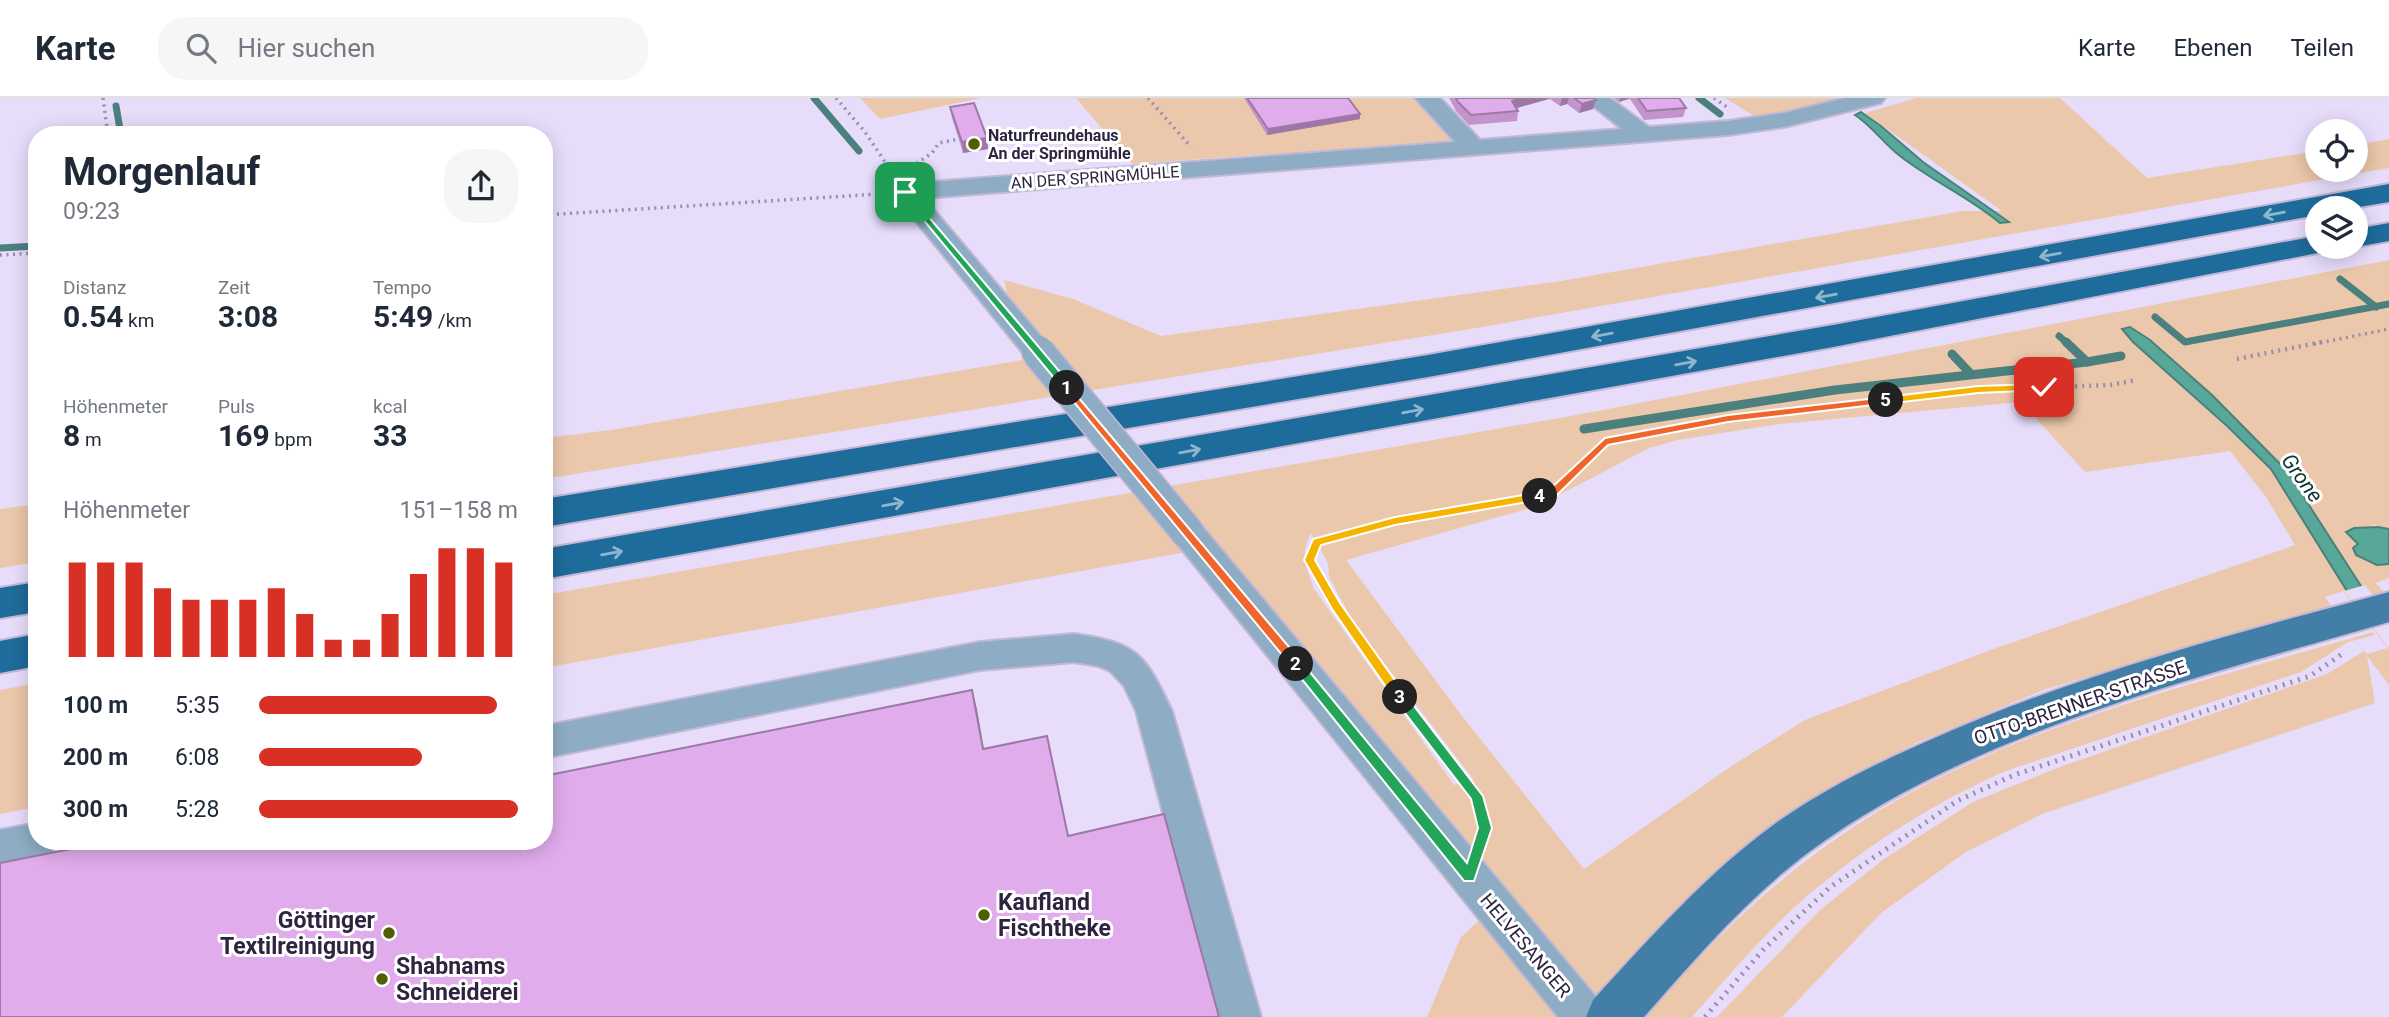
<!DOCTYPE html>
<html lang="de">
<meta charset="utf-8">
<style>
:root{--surface:#fff;--page:#f6f6f7;--text:#1f2937;--muted:#747a83;--line:#e0e1e3;--accent:#d93025}
body{margin:0;font-family:Roboto,sans-serif;background:var(--page);color:var(--text);height:100vh;display:flex;flex-direction:column;font-size:26px;white-space:nowrap}
*{box-sizing:border-box;margin:0}
p{font-size:23px;color:var(--muted)}
.icon{flex:none;width:38px;height:38px;fill:none;stroke:currentColor;stroke-width:2;stroke-linecap:round;stroke-linejoin:round}
.map{position:relative;flex:1;overflow:hidden}
.details{position:absolute;left:28px;top:28px;width:525px;height:724px;display:flex;flex-direction:column;background:var(--surface);border-radius:28px;box-shadow:0 4px 18px #0003}
.details>*{flex:none}
.controls{position:absolute;left:2305px;top:21px;display:grid;gap:14px}
.controls a{display:grid;place-items:center;width:63px;height:63px;border-radius:50%;background:var(--surface);box-shadow:0 4px 18px #0003;font-size:35px}
.pin{position:absolute;display:grid;place-items:center;width:60px;height:60px;color:#fff;margin:-30px;border-radius:14px;box-shadow:0 4px 10px #0006}
.km{position:absolute;width:35px;height:35px;margin:-18px;border-radius:50%;background:#222;color:#fff;font-size:19px;line-height:35px;text-align:center}
.round{display:grid;place-items:center;flex:none;width:74px;height:74px;border-radius:28px;background:var(--page)}
.head{display:flex;align-items:center;justify-content:space-between;height:119px;padding:0 35px}
h1{font-size:38px;font-weight:700;line-height:52px}
.metrics{display:grid;grid-template-columns:repeat(3,1fr);gap:10px;height:119px;padding:7px 35px}
.metrics div{display:grid;align-content:center}
.metrics b{font-size:30px;font-weight:700}
.metrics small{font-size:19px;font-weight:400}
.metrics p{font-size:19px}
.chart{height:196px;padding:14px 35px}
.chart p{display:flex;justify-content:space-between}
.chart svg{width:100%;height:126px;margin-top:7px;stroke:var(--accent);stroke-width:6}
ul{padding:0 35px;list-style:none;font-size:23px}
li{display:grid;grid-template-columns:112px 84px 1fr;align-items:center;height:52px}
li i{height:18px;border-radius:9px;background:var(--accent)}
header{display:flex;align-items:center;gap:42px;box-sizing:border-box;height:98px;padding:0 35px;background:var(--surface);border-bottom:2px solid var(--line)}
header strong{font-size:33px}
nav{display:flex;gap:38px;margin-inline-start:auto;font-size:24px}
.search{width:490px;height:63px;background:var(--page);display:flex;align-items:center;gap:18px;box-sizing:border-box;padding:0 24px;border-radius:28px;color:var(--muted);font-size:26px}
.map>svg:first-child{display:block}
.green{fill:#ebc7ab;fill-rule:evenodd}
.water{fill:#58a899;stroke:#4b807e;stroke-width:2}
.pier{fill:#e7ddfb}
.lines{fill:none;stroke-linecap:round;stroke-linejoin:round}
.stream-far1{stroke:#4b807e;stroke-width:7}
.stream{stroke:#4b807e;stroke-width:9}
.minor-casing{stroke:#c2b8d6;stroke-width:4}
.major-casing{stroke:#c2b8d6;stroke-width:4}
.highway-casing{stroke:#c2b8d6;stroke-width:4}
.path-far2{stroke:#988eab;stroke-width:3.5;stroke-dasharray:2 4.5;stroke-linecap:butt}
.path-far1{stroke:#988eab;stroke-width:4.5;stroke-dasharray:2 5;stroke-linecap:butt}
.path{stroke:#988eab;stroke-width:5;stroke-dasharray:2 6;stroke-linecap:butt}
.minor{fill:#8eadc4;fill-rule:evenodd}
.major{fill:#427ea6;fill-rule:evenodd}
.highway{fill:#1e6c9b;fill-rule:evenodd}
.minor-bridge-casing{stroke:#c2b8d6;stroke-width:35;stroke-linecap:butt}
.minor-bridge{stroke:#8eadc4;stroke-width:32}
.wall{fill:#c294cb}
.shaded-wall{fill:#9e78a5}
.building{fill:#e1acec;stroke:#9e78a5;stroke-width:2}
.oneway{stroke:#8eb6cd}
.split-1{fill:#22a559;stroke:#fff;stroke-width:2}
.split-2{fill:#f0652b;stroke:#fff;stroke-width:2}
.split-3{fill:#22a559;stroke:#fff;stroke-width:2}
.split-4{fill:#f5b400;stroke:#fff;stroke-width:2}
.split-5{fill:#f0652b;stroke:#fff;stroke-width:2}
.split-6{fill:#f5b400;stroke:#fff;stroke-width:2}
.poi-dot{fill:#4f5f01;stroke:#fff;stroke-width:2.5}
.labels{text-anchor:middle;stroke-width:6;stroke-linejoin:round;paint-order:stroke}
.far-poi-label{font-size:16px;font-weight:bold;fill:#2e2440;stroke:#fff;text-anchor:start}
.far-street-label{font-size:16px;fill:#2e2440;stroke:#fff}
.street-label{font-size:19px;fill:#2e2440;stroke:#fff}
.water-label{font-size:21px;font-style:italic;fill:#0d342e;stroke:#fff}
.near-poi-label{font-size:23px;font-weight:bold;fill:#2e2440;stroke:#fff;text-anchor:start}
</style>
<header>
<strong>Karte</strong>
<div class="search"><svg class="icon" aria-label="search" viewBox="0 0 24 24"><circle cx="10" cy="10" r="6"/><path d="M15 15l6 6"/></svg>Hier suchen</div>
<nav><a>Karte</a><a>Ebenen</a><a>Teilen</a></nav>
</header>
<div class="map">
<svg width="2389" height="919" viewBox="0 0 2389 919">
<rect width="100%" height="100%" fill="#e7ddfb"/>
<!-- green -->
<g class="green">
<polygon points="860,0 981,0 880,21"/>
<polygon points="1076,0 1421,0 1460,42 1132,66"/>
<polygon points="1725,0 1841,0 1759,21"/>
<polygon points="1916,0 2060,0 2147,80 2317,53 2317,72 2356,72 2356,47 2389,41 2389,70 1476,230 544,381 544,340 611,332 1022,262 1004,182 1073,201 1161,238 1561,183 1963,113 2002,113 1865,15"/>
<path d="M2389 162V431L2371 426 2389 445V480L2376 485 2389 501V525L2361 488 2287 373 2172 261 2156 264 2271 371 2332 465 2337 477 2389 546V587L2367 558 2375 605 2042 716 1966 754 1881 815 1782 919H1717L1820 812 1884 761 1973 704 2060 669 2327 576 2364 553 2367 556 2388 550 2343 493 2325 499 2331 508 2046 591 1918 644 1812 703 1717 776 1612 879 1581 919H1427L1461 839 1481 821 1187 454 544 570V497L1571 318ZM2021 304 2085 374 2230 353 2266 399 2295 447 1996 550 1805 622 1733 667 1584 771 1462 618 1346 462 1538 408 1649 350 1678 342 1779 326ZM1311 435 1328 465 1329 479 1355 527 1474 682 1454 687 1314 491C1306 469 1299 458 1311 435Z"/>
<polygon points="37,406 37,464 0,470 0,411"/>
<path d="M2373 534 2375 537 2348 544 2301 574 2003 674C1936 704 1875 742 1818 789 1771 827 1732 874 1692 919H1646C1662 898 1681 879 1699 860 1769 785 1853 721 1945 677 2080 611 2230 576 2373 534Z"/>
<polygon points="37,585 37,709 0,716 0,592"/>
</g>
<!-- water -->
<g class="water">
<path d="M1861 14 1881 28 1923 64 2009 124 2000 125C1969 99 1932 83 1900 58 1884 46 1872 28 1855 17Z"/>
<polygon points="2130,229 2150,242 2212,297 2287,373 2361,488 2389,525 2347,493 2271,371 2227,328 2133,244 2122,231"/>
<polygon points="2378,429 2389,431 2389,466 2377,467 2356,457 2353,450 2358,446 2346,434 2354,430"/>
</g>
<!-- pier -->
<polygon class="pier" points="2365,487 2389,519 2389,550 2344,493"/>
<g class="lines">
<!-- stream-far1 -->
<g class="stream-far1">
<polyline points="814,0 859,53"/>
<polyline points="1699,0 1720,16"/>
<polyline points="116,8 121,37"/>
<polyline points="544,112 549,111"/>
<polyline points="0,150 37,148"/>
<polyline points="2340,181 2376,209"/>
<polyline points="2155,219 2185,244 2389,206"/>
<polyline points="2059,238 2068,246"/>
</g>
<!-- stream -->
<g class="stream">
<polyline points="2066,244 2087,264 2121,258"/>
<polyline points="1952,256 1970,275"/>
<polyline points="1584,331 1835,292 2087,264"/>
</g>
<!-- minor casing -->
<g class="minor-casing">
<g id="minor">
<polygon points="1415,0 1440,0 1480,42 1622,31 1583,0 1610,0 1649,29 1728,23 1784,15 1845,0 1885,0 1881,5 1784,29 1728,37 924,100 1048,247 1052,254 1048,261 1038,263 1028,261 892,94 896,89 905,86 1455,44"/>
<polygon points="1188,423 1200,426 1600,904 1607,919 1558,919 1176,444 1172,435 1176,426"/>
<path d="M1074 536C1139 545 1145 557 1172 613L1261 919H1217L1136 613 1124 588 1110 573 1098 568 1074 564 980 572 544 660V628L980 544Z"/>
<polygon points="37,725 37,744 56,744 51,756 0,768 0,732"/>
</g>
</g>
<!-- major casing -->
<g class="major-casing">
<path id="major" d="M2389 494V524C2199 579 1969 635 1809 754 1747 800 1695 861 1644 919H1586L1593 902C1650 840 1708 774 1776 725 1824 691 1877 665 1930 642 2077 576 2234 536 2389 494Z"/>
</g>
<!-- highway casing -->
<g class="highway-casing">
<g id="highway">
<polygon points="2389,86 2389,104 2353,110 2317,110 2317,117 1428,279 544,429 544,401 1428,257"/>
<polygon points="2389,125 2389,143 2356,149 2355,149 2356,131"/>
<polygon points="2317,138 2317,149 2331,149 2328,153 1833,249 544,481 544,451 1833,227"/>
<polygon points="37,484 37,514 0,520 0,490"/>
<polygon points="37,536 37,568 0,575 0,543"/>
</g>
</g>
<!-- path-far2 -->
<g class="path-far2">
<polyline points="103,0 108,37"/>
<polyline points="836,0 865,34 893,76"/>
<polyline points="1148,0 1191,49"/>
<polyline points="1714,0 1727,9"/>
<polyline points="911,69 932,55 939,45 959,41"/>
<polyline points="544,117 879,96"/>
<polyline points="0,157 37,155"/>
<polyline points="2314,246 2389,231"/>
</g>
<!-- path-far1 -->
<g class="path-far1">
<polyline points="2237,261 2322,244"/>
<polyline points="1364,548 1309,462 1317,444 1395,423 1551,396 1605,344 1728,320 1978,292 2110,287 2137,282"/>
</g>
<!-- path -->
<g class="path">
<polyline points="1362,546 1392,589 1477,698 1485,730 1481,741"/>
<polyline points="1705,919 1763,852 1829,790 1957,703 2014,677 2310,578 2345,554"/>
</g>
<!-- minor -->
<use href="#minor" class="minor"/>
<!-- major -->
<use href="#major" class="major"/>
<!-- highway -->
<use href="#highway" class="highway"/>
<!-- minor-bridge casing -->
<g class="minor-bridge-casing">
<polyline id="minor-bridge" points="1038,254 1188,435"/>
</g>
<!-- minor-bridge -->
<use href="#minor-bridge" class="minor-bridge"/>
</g>
<!-- wall -->
<g class="wall">
<polygon points="1244,0 1348,0 1360,16 1360,21 1267,37"/>
<polygon points="1449,0 1593,0 1596,2 1593,11 1579,15 1567,6 1560,8 1550,1 1517,10 1518,13 1517,23 1469,27 1456,13"/>
<polygon points="1614,0 1679,0 1686,10 1683,19 1644,22 1630,1 1619,4"/>
<polygon points="950,9 987,40 988,51 963,55 952,20"/>
</g>
<!-- shaded-wall -->
<g class="shaded-wall">
<polygon points="1522,0 1551,0 1510,12 1512,3"/>
<polygon points="1562,0 1569,0 1567,6 1560,8"/>
<polygon points="1620,0 1630,0 1619,4"/>
<polygon points="1596,2 1593,11 1579,15 1582,6"/>
<polygon points="1360,16 1360,21 1267,37 1268,31"/>
<polygon points="987,40 988,51 963,55 962,44"/>
<polygon points="972,592 977,611 987,670 983,651"/>
</g>
<!-- building -->
<g class="building">
<polygon points="1247,0 1348,0 1360,16 1268,31"/>
<polygon points="1456,0 1522,0 1512,3 1518,13 1471,17 1458,4"/>
<polygon points="1574,0 1593,0 1596,2 1582,6"/>
<polygon points="1638,0 1679,0 1686,10 1647,13"/>
<polygon points="974,5 987,40 962,44 950,9"/>
<polygon points="972,592 983,651 1047,638 1068,738 1164,716 1219,919 0,919 0,765 106,744 544,744 544,678"/>
</g>
<!-- one-way arrows -->
<defs><path id="oneway-shaft" d="M-6 0H5M1.5-3L5.5 0L1.5 3" fill="none" stroke-width="1.6" stroke-linecap="round" stroke-linejoin="round" transform="scale(1.75)"/></defs>
<g class="oneway">
<use href="#oneway-shaft" transform="translate(2274 116) rotate(170)"/>
<use href="#oneway-shaft" transform="translate(2050 157) rotate(170)"/>
<use href="#oneway-shaft" transform="translate(1826 198) rotate(170)"/>
<use href="#oneway-shaft" transform="translate(1602 237) rotate(170)"/>
<use href="#oneway-shaft" transform="translate(1686 265) rotate(-10)"/>
<use href="#oneway-shaft" transform="translate(1413 313) rotate(-10)"/>
<use href="#oneway-shaft" transform="translate(1190 353) rotate(-10)"/>
<use href="#oneway-shaft" transform="translate(893 406) rotate(-10)"/>
<use href="#oneway-shaft" transform="translate(612 455) rotate(-10)"/>
</g>
<!-- split-1 -->
<polygon class="split-1" points="905,91 1071,287 1071,292 1064,292 902,96"/>
<!-- split-2 -->
<polygon class="split-2" points="1067,286 1300,562 1300,569 1292,569 1064,292 1064,287"/>
<!-- split-3 -->
<polygon class="split-3" points="1296,561 1300,562 1467,765 1478,730 1471,701 1395,602 1395,595 1404,595 1483,698 1492,730 1474,783 1464,783 1292,569 1292,562"/>
<!-- split-4 -->
<polygon class="split-4" points="1540,394 1546,398 1544,401 1395,427 1321,447 1315,462 1340,505 1404,595 1404,602 1395,602 1332,511 1304,462 1313,441 1395,419"/>
<!-- split-5 -->
<polygon class="split-5" points="1886,299 1890,300 1890,305 1728,324 1608,347 1555,399 1540,402 1535,398 1548,393 1605,340 1728,317"/>
<!-- split-6 -->
<polygon class="split-6" points="2044,286 2048,287 2048,292 1978,295 1886,306 1881,302 1886,299 1978,288"/>
<!-- markers -->
<g class="poi-dot">
<circle cx="974" cy="46" r="7"/>
<circle cx="984" cy="817" r="7"/>
<circle cx="389" cy="835" r="7"/>
<circle cx="382" cy="881" r="7"/>
</g>
<g class="labels">
<!-- far-poi labels -->
<g class="far-poi-label">
<text x="988" y="43">Naturfreundehaus<tspan x="988" dy="18">An der Springmühle</tspan></text>
</g>
<!-- far-street labels -->
<g class="far-street-label">
<text transform="translate(1095 79) rotate(-4)" y="6">AN DER SPRINGMÜHLE</text>
</g>
<!-- street labels -->
<g class="street-label">
<text transform="translate(2080 604) rotate(-19)" y="7">OTTO-BRENNER-STRASSE</text>
<text transform="translate(1526 847) rotate(50)" y="7">HELVESANGER</text>
</g>
<!-- water labels -->
<g class="water-label">
<text transform="translate(2302 380) rotate(54)" y="7">Grone</text>
</g>
<!-- near-poi labels -->
<g class="near-poi-label">
<text x="998" y="812">Kaufland<tspan x="998" dy="26">Fischtheke</tspan></text>
<text x="375" y="830" text-anchor="end">Göttinger<tspan x="375" dy="26">Textilreinigung</tspan></text>
<text x="396" y="876">Shabnams<tspan x="396" dy="26">Schneiderei</tspan></text>
</g>
</g>
</svg>
<div class="controls">
<a><svg class="icon" aria-label="locate" viewBox="0 0 24 24"><circle cx="12" cy="12" r="6"/><path d="M12 2v4M12 18v4M2 12h4M18 12h4"/></svg></a>
<a><svg class="icon" aria-label="layers" viewBox="0 0 24 24"><path d="M12 4l9 5-9 5-9-5zM3 14l9 5 9-5"/></svg></a>
</div>
<div class="pin" style="left:905px;top:94px;background:#1e9e55"><svg class="icon" aria-label="arrive" viewBox="0 0 24 24"><path d="M6 21V4h12l-3 4 3 4H6"/></svg></div>
<div class="pin" style="left:2044px;top:289px;background:#d93025"><svg class="icon" aria-label="check" viewBox="0 0 24 24"><path d="M5 12l5 5 9-10"/></svg></div>
<b class="km" style="left:1067px;top:290px">1</b>
<b class="km" style="left:1296px;top:566px">2</b>
<b class="km" style="left:1400px;top:599px">3</b>
<b class="km" style="left:1540px;top:398px">4</b>
<b class="km" style="left:1886px;top:302px">5</b>
<section class="details">
<div class="head"><div><h1>Morgenlauf</h1><p>09:23</p></div><a class="round"><svg class="icon" aria-label="share" viewBox="0 0 24 24"><path d="M12 15V3M7 8l5-5 5 5M5 13v7h14v-7"/></svg></a></div>
<div class="metrics">
<div><p>Distanz</p><b>0.54<small> km</small></b></div>
<div><p>Zeit</p><b>3:08</b></div>
<div><p>Tempo</p><b>5:49<small> /km</small></b></div>
</div>
<div class="metrics">
<div><p>Höhenmeter</p><b>8<small> m</small></b></div>
<div><p>Puls</p><b>169<small> bpm</small></b></div>
<div><p>kcal</p><b>33</b></div>
</div>
<div class="chart"><p><span>Höhenmeter</span>151–158 m</p>
<svg viewBox="0 0 160 44" preserveAspectRatio="none"><path d="M5 44V11M15 44V11M25 44V11M35 44V20M45 44V24M55 44V24M65 44V24M75 44V20M85 44V29M95 44V38M105 44V38M115 44V29M125 44V15M135 44V6M145 44V6M155 44V11"/></svg>
</div>
<ul>
<li><b>100 m</b>5:35<i style="width:92%"></i></li>
<li><b>200 m</b>6:08<i style="width:63%"></i></li>
<li><b>300 m</b>5:28<i style="width:100%"></i></li>
</ul>
</section>
</div>
